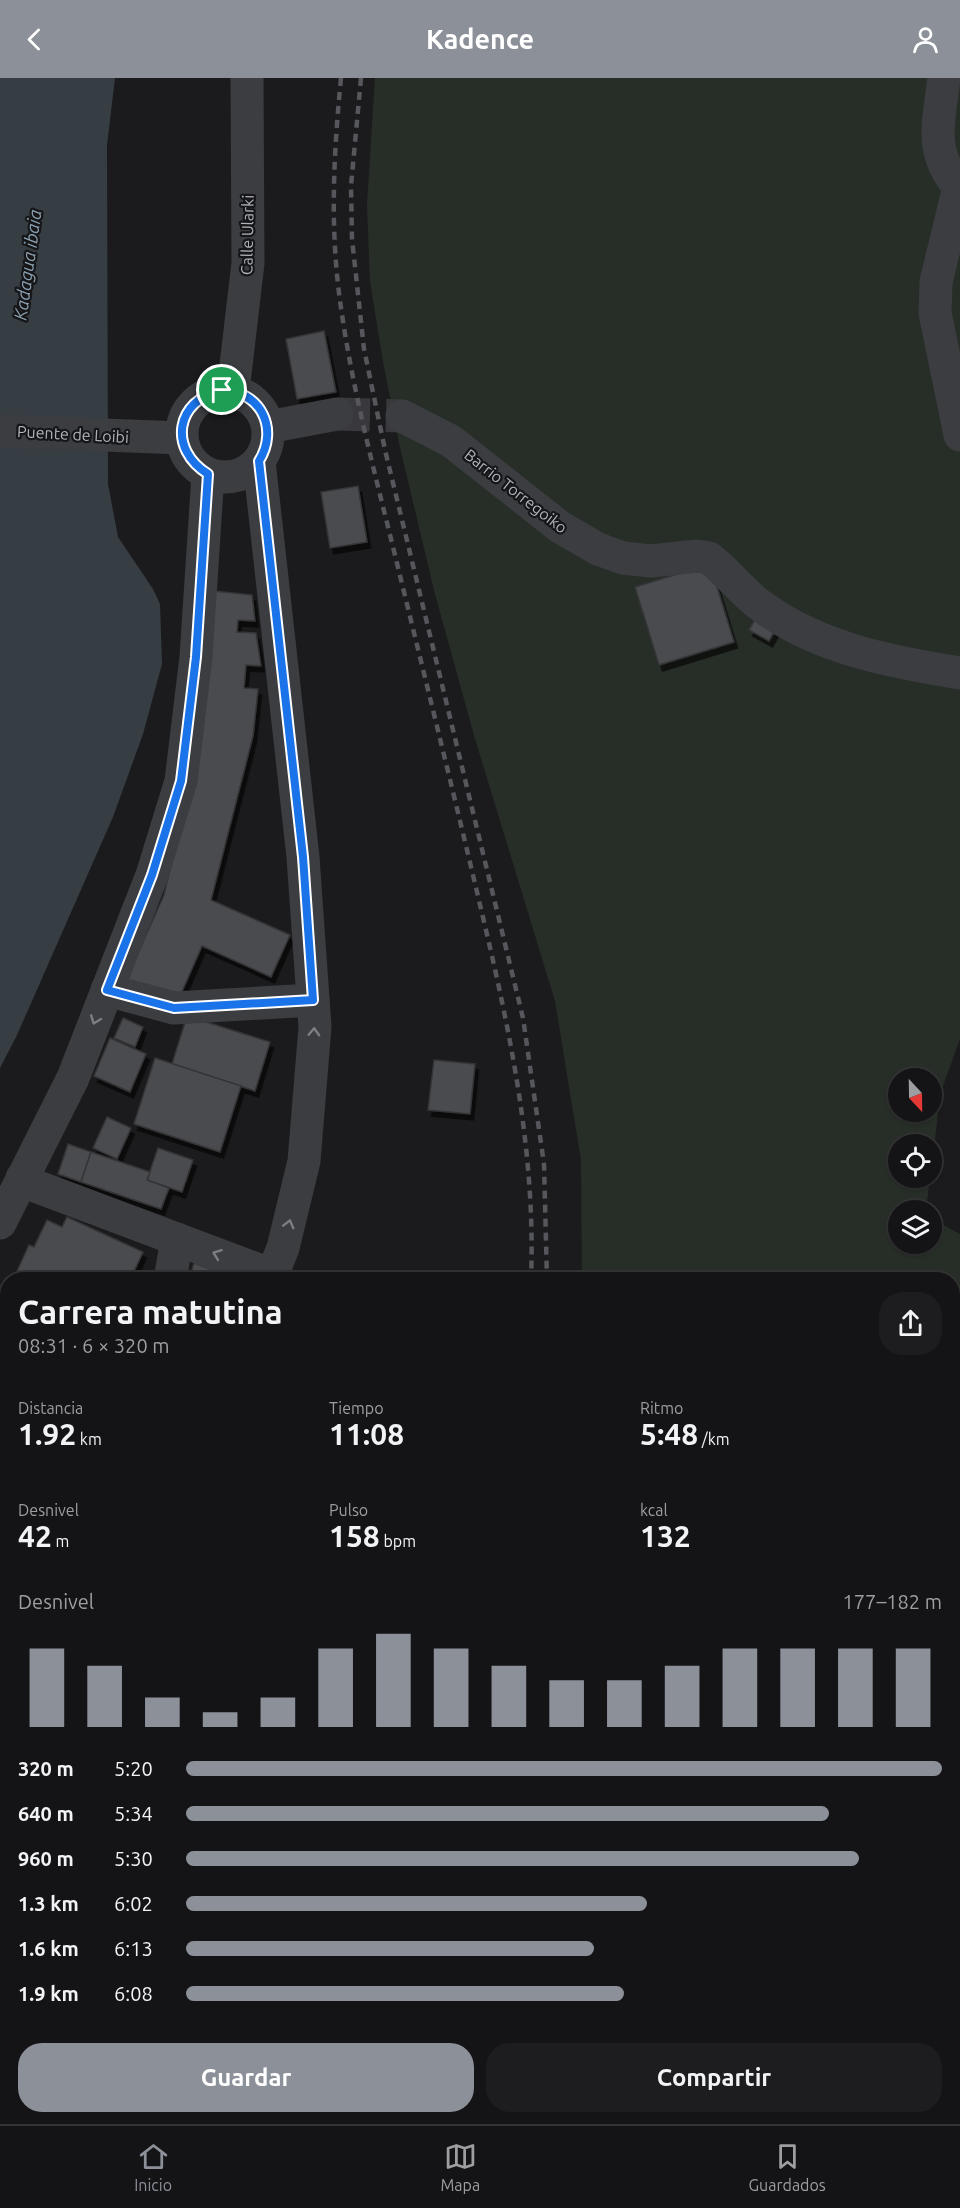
<!DOCTYPE html>
<html lang="es">
<meta charset="utf-8">
<style>
:root{--surface:#141416;--page:#1d1d1f;--text:#f1f3f6;--muted:#9d9ea1;--line:#333335;--accent:#8c9099}
body{margin:0;font-family:Ubuntu,sans-serif;background:var(--page);color:var(--text);height:100vh;display:flex;flex-direction:column;font-size:22px;white-space:nowrap}
*{box-sizing:border-box;margin:0}
p{font-size:20px;color:var(--muted)}
.icon{flex:none;width:33px;height:33px;fill:none;stroke:currentColor;stroke-width:2;stroke-linecap:round;stroke-linejoin:round}
.map{position:relative;flex:1;overflow:hidden}
.panel{position:absolute;left:0px;top:1194px;width:960px;height:852px;display:flex;flex-direction:column;background:var(--surface);border-radius:24px 24px 0 0;box-shadow:0 2px 4px #0004,0 0 0 2px var(--line)}
.panel>*{flex:none}
.needle{width:39px;rotate:158deg}
.controls{position:absolute;left:888px;top:990px;display:grid;gap:12px}
.controls a{display:grid;place-items:center;width:54px;height:54px;border-radius:50%;background:var(--surface);box-shadow:0 2px 4px #0004,0 0 0 2px var(--line);font-size:30px}
.pin{position:absolute;display:grid;place-items:center;width:51px;height:51px;color:#fff;margin:-26px;border:3px solid #fff;border-radius:50%;box-shadow:0 2px 6px #0007}
.round{display:grid;place-items:center;flex:none;width:63px;height:63px;border-radius:24px;background:var(--page)}
.headline{display:flex;align-items:center;justify-content:space-between;height:102px;padding:0 18px}
h1{font-size:33px;font-weight:700;line-height:45px}
.metrics{display:grid;grid-template-columns:repeat(3,1fr);gap:9px;height:102px;padding:6px 18px}
.metrics div{display:grid;align-content:center}
.metrics b{font-size:30px;font-weight:700}
.metrics small{font-size:16px;font-weight:400}
.metrics p{font-size:16px}
.chart{height:168px;padding:12px 18px}
.chart p{display:flex;justify-content:space-between}
.chart svg{width:100%;height:108px;margin-top:6px;stroke:var(--accent);stroke-width:6}
.button{display:flex;gap:12px;margin-top:auto;padding:12px 18px}
.button a{flex:1;height:69px;border-radius:24px;background:var(--accent);color:#fff;font-size:24px;font-weight:700;line-height:69px;text-align:center}
.button a+a{background:var(--page);color:var(--text)}
ul{padding:0 18px;list-style:none;font-size:20px}
li{display:grid;grid-template-columns:96px 72px 1fr;align-items:center;height:45px}
li i{height:15px;border-radius:8px;background:var(--accent)}
header{display:flex;justify-content:space-between;align-items:center;height:78px;padding:0 18px;background:var(--accent);color:#fff;font-size:27px;font-weight:700}
.dock{display:flex;justify-content:space-around;align-items:center;height:84px;border-top:2px solid var(--line);background:var(--surface);font-size:16px;color:var(--muted)}
.dock a{display:grid;justify-items:center;gap:3px}
.dock .active{color:var(--accent)}
.map>svg:first-child{display:block}
.green{fill:#272e28;fill-rule:evenodd}
.water{fill:#363e44}
.building{fill:#4a4b4f;stroke:#353538;stroke-width:1.5;filter:url(#shadow)}
.lines{fill:none;stroke-linecap:round;stroke-linejoin:round}
.minor-tunnel{stroke:#39393d;stroke-width:33;stroke-dasharray:33 16;stroke-linecap:butt}
.minor{stroke:#3c3d41;stroke-width:33}
.rail{stroke:#56575c;stroke-width:4.5;stroke-dasharray:8 6;stroke-linecap:butt}
.oneway{stroke:#7b7e84}
.route-casing{stroke:#fff;stroke-width:12}
.route{stroke:#1a73e8;stroke-width:8}
.labels{text-anchor:middle;stroke-width:4.5;stroke-linejoin:round;paint-order:stroke}
.street-label{font-size:16px;fill:#afb3bb;stroke:#161618}
.water-label{font-size:18px;font-style:italic;fill:#8ba1b1;stroke:#161618}
</style>
<header><svg class="icon" aria-label="back" viewBox="0 0 24 24"><path d="M15 5l-7 7 7 7"/></svg>Kadence<svg class="icon" aria-label="person" viewBox="0 0 24 24"><circle cx="12" cy="8" r="4"/><path d="M4 21q1-7 8-7t8 7"/></svg></header>
<div class="map">
<svg width="960" height="2046" viewBox="0 0 960 2046">
<defs>
<filter id="shadow"><feDropShadow dx="3.5" dy="6" stdDeviation="0" flood-color="#0009"/></filter>
</defs>
<rect width="100%" height="100%" fill="#1b1b1d"/>
<!-- green -->
<path class="green" d="M375 0H960V961L940 1016 932 1090V1066H898V1100H930L926 1132H898V1166H932V1141L960 1156V2046H111L105 2039 952 2038V1202L582 1201 581 1082 555 923 475 661 435 516 400 370 383 284 370 203 367 127ZM898 1000H932V1034H898Z"/>
<!-- water -->
<polygon class="water" points="0,0 115,0 107,67 108,406 118,459 153,511 160,526 162,586 143,656 113,739 17,957 0,990"/>
<!-- building -->
<g class="building">
<polygon points="324,253 336,314 297,321 286,261"/>
<polygon points="358,408 367,464 330,470 321,414"/>
<polygon points="710,486 734,564 659,587 635,509"/>
<polygon points="214,513 252,517 255,543 238,542 237,554 256,555 261,588 246,587 244,610 258,611 253,658 211,822 290,857 271,899 202,868 177,925 126,902 164,817 199,668"/>
<polygon points="757,538 777,549 769,563 749,552"/>
<polygon points="187,938 270,964 255,1013 172,986"/>
<polygon points="123,940 143,949 135,969 114,960"/>
<polygon points="110,960 146,976 130,1014 94,998"/>
<polygon points="155,980 241,1008 220,1074 134,1046"/>
<polygon points="434,982 475,986 470,1036 428,1032"/>
<polygon points="107,1039 131,1050 117,1081 93,1070"/>
<polygon points="68,1066 91,1074 81,1104 58,1096"/>
<polygon points="158,1070 193,1082 182,1114 147,1102"/>
<polygon points="91,1074 150,1094 147,1102 169,1110 161,1131 81,1104"/>
<polygon points="67,1139 143,1174 130,1202 13,1202 29,1167 34,1169 47,1142 62,1149"/>
<polygon points="194,1185 239,1202 189,1202"/>
<polygon points="8,1295 8,1334 0,1331 0,1314"/>
<polygon points="0,1450 8,1452 8,1557 0,1536"/>
</g>
<g class="lines">
<!-- minor-tunnel -->
<polyline class="minor-tunnel" points="337,336 402,338"/>
<!-- minor -->
<g class="minor">
<path d="M944 0C939 43 928 75 960 110"/>
<polyline points="959,109 936,204 935,235 960,357"/>
<circle cx="225" cy="356" r="43"/>
<polyline points="233,313 248,185 247,0"/>
<path d="M402 338 451 363 560 449 598 471 623 480 651 483 697 478 709 480C729 495 743 516 764 530 821 571 892 584 960 595"/>
<polyline points="268,349 337,336"/>
<polyline points="0,353 181,360"/>
<polyline points="259,383 303,779 315,949 304,1083 283,1170 270,1202"/>
<polyline points="107,912 174,930 313,922"/>
<polyline points="22,1100 30,1106 272,1197"/>
<polyline points="0,1145 73,1000 152,797 181,703 196,579 208,396"/>
<polyline points="170,1202 177,1161"/>
<polyline points="0,1437 8,1439"/>
<polyline points="0,1586 8,1613"/>
<polyline points="0,1671 8,1664"/>
<polyline points="0,1973 8,1985"/>
<polyline points="952,2026 960,2020"/>
<polyline points="19,2046 30,2038"/>
<polyline points="926,2046 936,2038"/>
</g>
<!-- rail -->
<g class="rail">
<path d="M341 0C334 72 330 143 339 215 350 302 373 388 394 473 423 592 453 712 481 831 510 953 536 1075 531 1202"/>
<polyline points="361,0 351,108 352,161 364,271 385,372 523,940 544,1086 547,1202"/>
<polyline points="0,1986 8,1981"/>
<polyline points="0,2004 8,2000"/>
</g>
</g>
<!-- one-way arrows -->
<defs><path id="oneway-chevron" d="M-2-3.5L2.5 0L-2 3.5" fill="none" stroke-width="1.6" stroke-linecap="round" stroke-linejoin="round" transform="scale(1.5)"/></defs>
<g class="oneway">
<use href="#oneway-chevron" transform="translate(95 942) rotate(111)"/>
<use href="#oneway-chevron" transform="translate(314 954) rotate(-88)"/>
<use href="#oneway-chevron" transform="translate(289 1146) rotate(-76)"/>
<use href="#oneway-chevron" transform="translate(217 1176) rotate(-159)"/>
</g>
<g class="lines">
<!-- route casing -->
<g class="route-casing">
<path id="route" d="M222 312C261 313 279 351 259 383L303 779 313 922 174 930 107 912 152 797 181 703 196 579 208 396C168 371 175 322 222 312Z"/>
</g>
<!-- route -->
<use href="#route" class="route"/>
</g>
<g class="labels">
<!-- street labels -->
<g class="street-label">
<text transform="translate(247 157) rotate(-89)" y="6">Calle Ularki</text>
<text transform="translate(73 356) rotate(3)" y="6">Puente de Loibi</text>
<text transform="translate(516 413) rotate(38)" y="6">Barrio Torregoiko</text>
</g>
<!-- water labels -->
<g class="water-label">
<text transform="translate(28 187) rotate(-82)" y="6">Kadagua ibaia</text>
</g>
</g>
</svg>
<div class="controls">
<a><svg class="needle" viewBox="-14 -14 28 28"><path d="M0-13l5 13h-10z" fill="#e53935"/><path d="M0 13l5-13h-10z" fill="#9d9ea1"/></svg></a>
<a><svg class="icon" aria-label="locate" viewBox="0 0 24 24"><circle cx="12" cy="12" r="6"/><path d="M12 2v4M12 18v4M2 12h4M18 12h4"/></svg></a>
<a><svg class="icon" aria-label="layers" viewBox="0 0 24 24"><path d="M12 4l9 5-9 5-9-5zM3 14l9 5 9-5"/></svg></a>
</div>
<div class="pin" style="left:222px;top:312px;background:#1e9e55"><svg class="icon" aria-label="arrive" viewBox="0 0 24 24"><path d="M6 21V4h12l-3 4 3 4H6"/></svg></div>
<section class="panel">
<div class="headline"><div><h1>Carrera matutina</h1><p>08:31 · 6 × 320 m</p></div><a class="round"><svg class="icon" aria-label="share" viewBox="0 0 24 24"><path d="M12 15V3M7 8l5-5 5 5M5 13v7h14v-7"/></svg></a></div>
<div class="metrics">
<div><p>Distancia</p><b>1.92<small> km</small></b></div>
<div><p>Tiempo</p><b>11:08</b></div>
<div><p>Ritmo</p><b>5:48<small> /km</small></b></div>
</div>
<div class="metrics">
<div><p>Desnivel</p><b>42<small> m</small></b></div>
<div><p>Pulso</p><b>158<small> bpm</small></b></div>
<div><p>kcal</p><b>132</b></div>
</div>
<div class="chart"><p><span>Desnivel</span>177–182 m</p>
<svg viewBox="0 0 160 44" preserveAspectRatio="none"><path d="M5 44V12M15 44V19M25 44V32M35 44V38M45 44V32M55 44V12M65 44V6M75 44V12M85 44V19M95 44V25M105 44V25M115 44V19M125 44V12M135 44V12M145 44V12M155 44V12"/></svg>
</div>
<ul>
<li><b>320 m</b>5:20<i style="width:100%"></i></li>
<li><b>640 m</b>5:34<i style="width:85%"></i></li>
<li><b>960 m</b>5:30<i style="width:89%"></i></li>
<li><b>1.3 km</b>6:02<i style="width:61%"></i></li>
<li><b>1.6 km</b>6:13<i style="width:54%"></i></li>
<li><b>1.9 km</b>6:08<i style="width:58%"></i></li>
</ul>
<div class="button"><a>Guardar</a><a>Compartir</a></div>
</section>
</div>
<nav class="dock">
<a class="active"><svg class="icon" aria-label="home" viewBox="0 0 24 24"><path d="M3 11l9-7 9 7M6 9v11h12V9"/></svg>Inicio</a>
<a><svg class="icon" aria-label="map" viewBox="0 0 24 24"><path d="M3 6l6-2 6 2 6-2v14l-6 2-6-2-6 2zM9 4v14M15 6v14"/></svg>Mapa</a>
<a><svg class="icon" aria-label="saved" viewBox="0 0 24 24"><path d="M7 4h10v16l-5-4-5 4z"/></svg>Guardados</a>
</nav>
